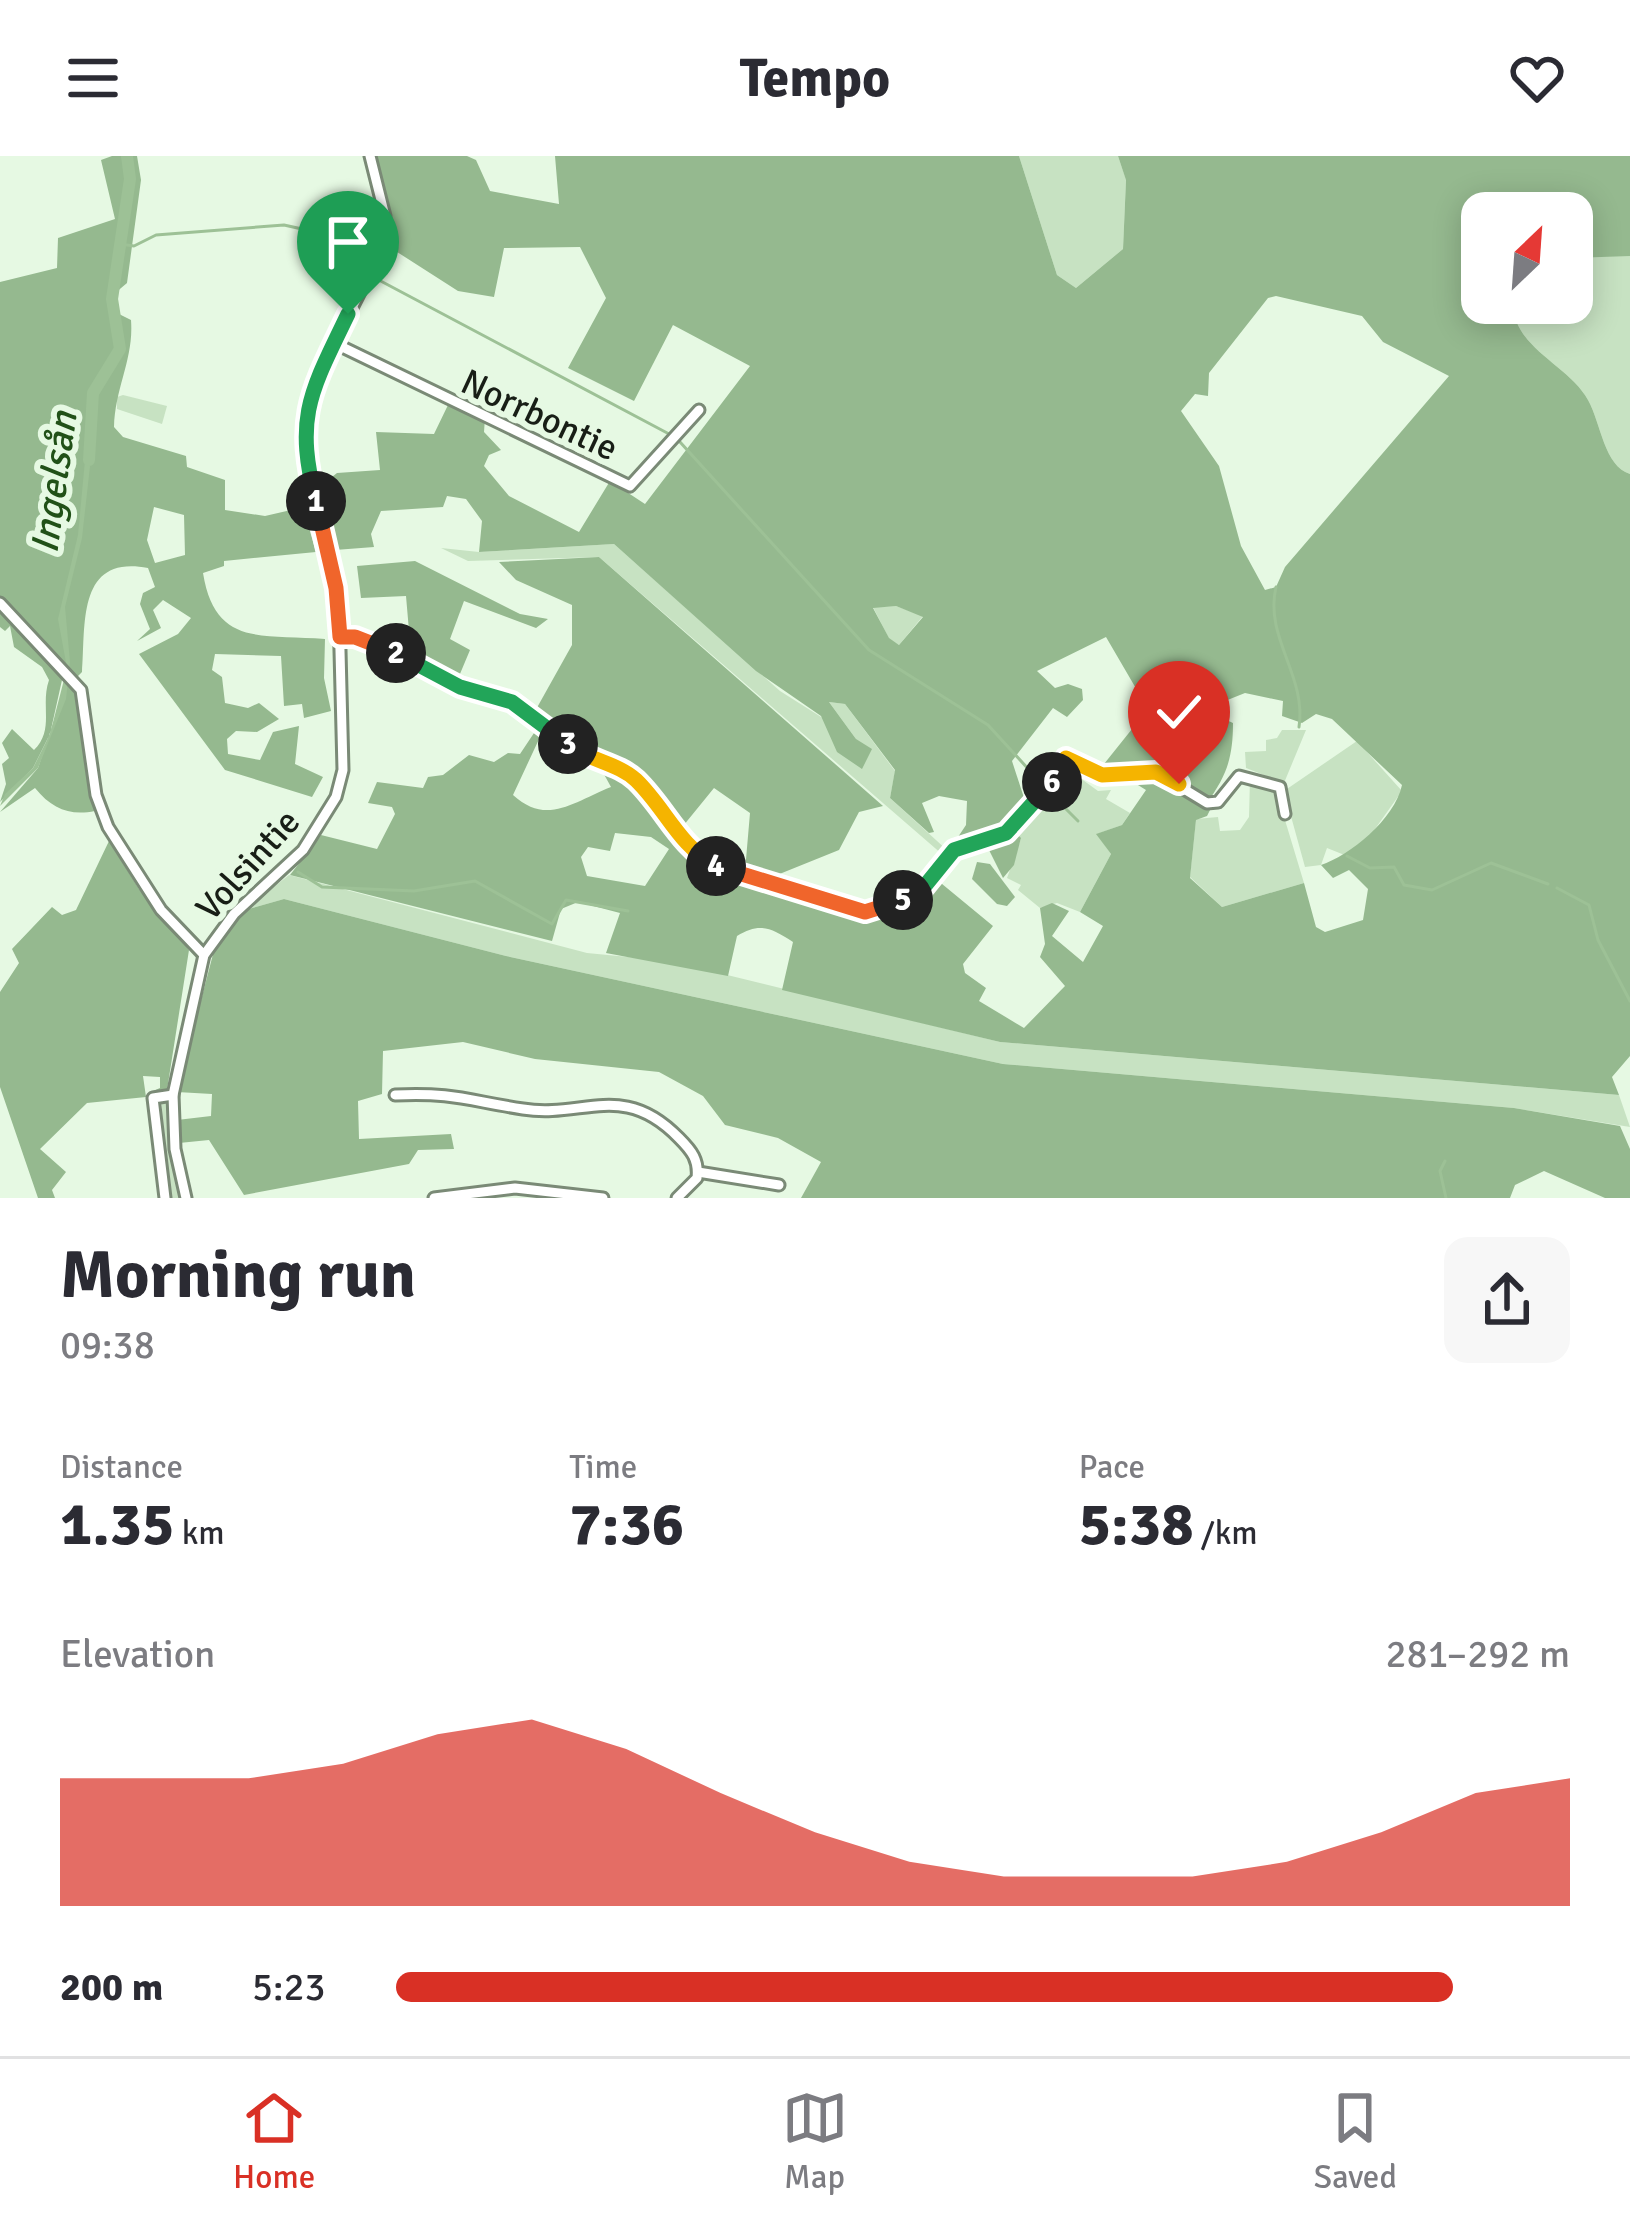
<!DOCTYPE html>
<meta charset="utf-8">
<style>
:root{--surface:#fff;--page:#f7f7f7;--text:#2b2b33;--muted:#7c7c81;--line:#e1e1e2;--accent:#d93025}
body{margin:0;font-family:Signika,sans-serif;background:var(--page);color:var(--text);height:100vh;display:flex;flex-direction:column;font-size:45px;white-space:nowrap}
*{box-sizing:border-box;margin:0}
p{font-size:39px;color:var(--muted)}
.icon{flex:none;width:66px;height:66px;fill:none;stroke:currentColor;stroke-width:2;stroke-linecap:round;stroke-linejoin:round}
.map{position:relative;height:1042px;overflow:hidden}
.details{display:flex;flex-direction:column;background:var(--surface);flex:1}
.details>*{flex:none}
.needle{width:78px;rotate:25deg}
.fabs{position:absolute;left:1461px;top:36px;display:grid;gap:24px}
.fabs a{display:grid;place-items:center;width:132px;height:132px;border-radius:24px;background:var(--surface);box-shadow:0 6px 30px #0003;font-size:60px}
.pin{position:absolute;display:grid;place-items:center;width:102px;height:102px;color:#fff;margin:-123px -51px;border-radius:50% 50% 50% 0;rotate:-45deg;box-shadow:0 0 12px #0007}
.pin .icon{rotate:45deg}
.km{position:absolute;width:60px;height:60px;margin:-30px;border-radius:50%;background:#222;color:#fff;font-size:33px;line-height:60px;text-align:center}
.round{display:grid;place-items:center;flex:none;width:126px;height:126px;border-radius:24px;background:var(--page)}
.head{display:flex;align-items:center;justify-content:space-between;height:204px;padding:0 60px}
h1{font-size:66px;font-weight:800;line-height:90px}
.metrics{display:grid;grid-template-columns:repeat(3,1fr);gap:18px;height:204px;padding:12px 60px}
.metrics div{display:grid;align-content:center}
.metrics b{font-size:60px;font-weight:800}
.metrics small{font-size:33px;font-weight:400}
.metrics p{font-size:33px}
.chart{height:336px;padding:24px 60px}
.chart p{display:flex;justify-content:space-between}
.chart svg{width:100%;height:216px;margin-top:12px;fill:var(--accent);opacity:.7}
ul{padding:0 60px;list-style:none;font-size:39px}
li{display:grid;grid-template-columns:192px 144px 1fr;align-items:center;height:90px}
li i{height:30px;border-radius:15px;background:var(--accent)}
header{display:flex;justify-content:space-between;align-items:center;height:156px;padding:0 60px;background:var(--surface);font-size:54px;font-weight:800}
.tabs{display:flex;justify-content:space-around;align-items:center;height:168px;border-top:3px solid var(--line);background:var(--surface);font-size:33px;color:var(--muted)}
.tabs a{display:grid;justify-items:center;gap:6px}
.tabs .current{color:var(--accent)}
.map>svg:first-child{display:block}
.green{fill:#c7e2c2}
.forest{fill:#95b98f;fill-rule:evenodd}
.water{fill:#9dc196}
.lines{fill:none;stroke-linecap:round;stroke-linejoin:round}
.stream{stroke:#9dc196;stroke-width:3}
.river{stroke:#9dc196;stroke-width:12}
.minor-casing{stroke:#7a8a76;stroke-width:15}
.minor{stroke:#fff;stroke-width:9}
.split-1-casing{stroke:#fff;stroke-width:24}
.split-2-casing{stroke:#fff;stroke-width:24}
.split-3-casing{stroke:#fff;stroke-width:24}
.split-4-casing{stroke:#fff;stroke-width:24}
.split-5-casing{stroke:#fff;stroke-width:24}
.split-6-casing{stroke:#fff;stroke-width:24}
.split-7-casing{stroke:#fff;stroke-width:24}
.split-1{stroke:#22a559;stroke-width:15}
.split-2{stroke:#f0652b;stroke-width:15}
.split-3{stroke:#22a559;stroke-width:15}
.split-4{stroke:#f5b400;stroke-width:15}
.split-5{stroke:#f0652b;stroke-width:15}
.split-6{stroke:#22a559;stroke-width:15}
.split-7{stroke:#f5b400;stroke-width:15}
.labels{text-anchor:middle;stroke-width:12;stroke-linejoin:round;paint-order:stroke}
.street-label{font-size:36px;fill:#181e16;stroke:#e6f9e3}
.water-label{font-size:39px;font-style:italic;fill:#215118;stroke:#e6f9e3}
</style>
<header><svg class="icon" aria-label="menu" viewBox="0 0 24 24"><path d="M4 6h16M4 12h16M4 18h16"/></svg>Tempo<svg class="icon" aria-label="heart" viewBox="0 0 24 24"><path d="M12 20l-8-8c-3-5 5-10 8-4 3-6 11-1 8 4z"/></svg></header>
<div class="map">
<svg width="1630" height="1042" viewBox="0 0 1630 1042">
<rect width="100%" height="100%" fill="#e6f9e3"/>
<!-- green -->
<g class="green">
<polygon points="1019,0 1118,0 1126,23 1123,93 1076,132 1057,119"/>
<path d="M1608 97 1630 100V318C1604 310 1601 267 1588 244 1569 209 1513 192 1513 147H1572V102Z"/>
<polygon points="123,239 167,250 162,268 117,253 117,241"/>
<polygon points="614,388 780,535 856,583 829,546 845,548 895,615 890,642 948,695 943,699 599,401 468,405 441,392 479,396"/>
<polygon points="896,450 923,460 899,489 889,483 873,451"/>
<polygon points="1282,574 1306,574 1284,627 1246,612 1245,596 1266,595 1266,584 1277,582"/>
<polygon points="1357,585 1402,635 1365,687 1347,700 1327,692 1321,709 1305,711 1284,635"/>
<polygon points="1065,611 1098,635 1111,634 1106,643 1130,657 1122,669 1097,678 1111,698 1080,756 1057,747 1040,752 1018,734 1021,729 1007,722 1021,683 1015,676"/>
<polygon points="1250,623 1275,631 1304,727 1222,751 1190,721 1196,663 1218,661 1220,675 1240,674 1249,661"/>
<polygon points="289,719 587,797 670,805 1000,886 1619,939 1630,971 1514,952 1003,908 506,800 284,743 245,754"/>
<polygon points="161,944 166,946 179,1042 167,1042"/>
</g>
<!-- forest -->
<g class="forest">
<path d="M112 0H137L141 24 127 127 114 138 119 158 131 164C134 203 115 231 114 271L123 281 186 300 187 311 225 324V354L265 360 291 354 307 365 316 396 224 405V410L203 417C215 491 261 478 325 483L324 522 331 555 304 562 302 548 284 550 281 500 215 498 212 514 222 521 225 547 248 552 259 547 279 563 257 576 236 575 227 583 228 598 260 604 273 576 299 570 295 608 323 621 312 641 225 614 139 498 178 478 191 462 163 444 153 454 161 472 137 485 150 473 140 448 143 437 155 431 148 412C76 398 86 470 82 516L70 528 84 559 95 655C70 660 52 653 35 632L0 656 38 612 68 524H62L50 578 33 612 0 646 6 628 2 608 9 602 2 587 12 573 34 594C55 573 40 550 49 524L42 511 14 491 10 470 5 475 0 471V126L57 112 58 82 115 63 101 4ZM154 351 184 359 185 399 155 407 147 384Z"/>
<path d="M377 0H467L476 4 490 35 559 48 555 0H1019L1057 119 1076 132 1123 93 1126 24 1118 0H1630V100L1572 102V57H1482V147H1513C1513 192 1569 209 1588 244 1601 267 1604 310 1630 318V900L1612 921 1619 939 1000 886 782 834 793 786C771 772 760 766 737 780L728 820 606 797 620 757 578 746 561 753 552 785 290 719 321 679 377 693 395 658 392 651 368 647 377 626 423 632 428 621 443 619 469 599 494 606 508 597 520 598 536 574 540 581 513 639C547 670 573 646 611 631L600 611 630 621 705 708 736 724 808 739 859 759 924 736 936 723 993 770 963 808 965 817 986 832 979 845 1024 872 1065 830 1040 801 1045 788 1040 752 1052 747 1069 755 1052 780 1083 806 1103 770 1080 756 1111 698 1096 678 1122 669 1146 634 1104 608 1148 553 1106 481 1037 515 1055 532 1068 528 1082 533 1083 544 1067 561 1053 552 1012 605 1026 648C1008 674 994 681 964 686L958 681 966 669 967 645 939 640 922 647 934 676 929 677 890 642 895 614 845 548 829 546 856 583 872 593 862 613 837 596 821 560 756 515 614 388 479 396 482 365 466 343 447 340 443 351 381 355 371 378 374 391 335 394 319 331 337 317 380 314 376 276 434 278 448 249 485 262 484 276 501 294 489 299 484 310 509 340 579 376 610 325 645 348 750 210 673 169 634 245 568 212 606 142 580 91 504 92 494 141 458 135 394 94ZM1276 140 1362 160 1383 186 1449 220 1285 411 1276 431 1265 434 1241 390 1219 310 1181 255 1195 238 1208 240 1209 217 1268 142ZM896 450 923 461 899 489 889 482 873 452ZM1245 537 1283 545 1282 560 1302 567 1316 558 1332 563 1402 629C1395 663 1349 700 1321 709L1333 722 1349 714 1368 733 1363 764 1325 776 1316 771 1304 727 1222 751 1190 722 1196 664 1207 660 1212 650 1206 648C1227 620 1233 601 1233 567L1222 562 1225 545ZM615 677 651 681 669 693 645 730 587 720 581 701 588 691 610 695Z"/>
<polygon points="599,401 883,650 859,656 839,694 777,719 745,715 750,657 714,632 679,675 631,613 586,596 534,557 572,489 572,449 516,424 499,406"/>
<polygon points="415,405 520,458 548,463 536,472 464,445 450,483 470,494 457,525 411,498 406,440 361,442 357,410"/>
<polygon points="1015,676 1021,682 1014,709 1003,722 986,688"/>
<polygon points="109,685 139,733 189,794 167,934 153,935 160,932 160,921 143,920 146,941 87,947 40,993 66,1016 52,1034 55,1042 38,1042 0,931 0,836 19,807 12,793 52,751 62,759 76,754"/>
<polygon points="977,706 990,708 1015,741 1007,750 997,748 972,723"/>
<polygon points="284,743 506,800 1003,908 1514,952 1620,970 1630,993 1630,1042 1605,1042 1544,1015 1515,1029 1510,1042 801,1042 821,1006 778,982 725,969 703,940 659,916 535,903 463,886 383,895 382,938 358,945 359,983 451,978 454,993 418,994 409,1008 244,1039 209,984 179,987 177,964 211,960 212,938 177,936 217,783 245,754"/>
</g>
<!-- water -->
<polygon class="water" points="92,292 82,382 65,451 70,506 66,543 38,612 0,650 5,638 33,612 50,578 67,512 58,463 78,379 85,304"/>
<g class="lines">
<!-- stream -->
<g class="stream">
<polyline points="120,88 134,90 156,79 284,69 302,73 357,114"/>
<polyline points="375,122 671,279"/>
<polyline points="680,286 869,494 988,569 1042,628"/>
<path d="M1276 431C1264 482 1307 520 1299 571"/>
<polyline points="1051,638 1078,665"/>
<polyline points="1347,700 1370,712 1394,711 1404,729 1432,734 1491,707 1548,728"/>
<polyline points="298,716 322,731 414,735 475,725 552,768 566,744 628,755"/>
<polyline points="1557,732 1589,749 1598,784 1630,845"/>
<polyline points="1445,1005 1440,1015 1446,1042"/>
</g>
<!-- river -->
<polyline class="river" points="89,304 93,237 120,193 112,143 130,23 127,0"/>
<!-- minor casing -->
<g class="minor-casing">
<g id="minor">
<polyline points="334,187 630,330 699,254"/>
<polyline points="0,447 81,534 96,639 108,671 161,754 204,799"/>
<polyline points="340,481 355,481 460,531 512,546 588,603 623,615 641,629 679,683 721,714 864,756 890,750 924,731 954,694 1006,677 1034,650 1066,602 1102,619 1156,616 1207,647 1218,646 1239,620 1280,631 1285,658"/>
<path d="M395 939C452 936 470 945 523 953 583 963 623 924 679 982 692 995 699 1004 697 1022L677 1042"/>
<polyline points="698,1016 779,1029"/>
<polyline points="165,1042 153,942 173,939"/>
<polyline points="186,1042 175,993 173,939 204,799 234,758 303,694 336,641 343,614 339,455 303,277 334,187 384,89 385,60 370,0"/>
<polyline points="434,1042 515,1032 603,1042"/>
</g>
</g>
<!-- minor -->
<use href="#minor" class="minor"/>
</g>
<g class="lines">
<!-- split-1 casing -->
<g class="split-1-casing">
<path id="split-1" d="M316 345C294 260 311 235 348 158"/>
</g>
<!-- split-2 casing -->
<g class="split-2-casing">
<polyline id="split-2" points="316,345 336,432 340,481 355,481 396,497"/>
</g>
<!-- split-3 casing -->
<g class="split-3-casing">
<polyline id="split-3" points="396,497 460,531 512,546 568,588"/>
</g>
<!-- split-4 casing -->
<g class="split-4-casing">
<path id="split-4" d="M568 588C589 605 618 607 636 624 666 653 678 689 716 710"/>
</g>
<!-- split-5 casing -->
<g class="split-5-casing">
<polyline id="split-5" points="716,710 865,756 903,744"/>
</g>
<!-- split-6 casing -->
<g class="split-6-casing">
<polyline id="split-6" points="903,744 924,731 954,694 1006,677 1052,626"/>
</g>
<!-- split-7 casing -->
<g class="split-7-casing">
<polyline id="split-7" points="1052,626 1066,602 1102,619 1156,616 1179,628"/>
</g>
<!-- split-1 -->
<use href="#split-1" class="split-1"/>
<!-- split-2 -->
<use href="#split-2" class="split-2"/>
<!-- split-3 -->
<use href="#split-3" class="split-3"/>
<!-- split-4 -->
<use href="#split-4" class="split-4"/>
<!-- split-5 -->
<use href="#split-5" class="split-5"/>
<!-- split-6 -->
<use href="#split-6" class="split-6"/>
<!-- split-7 -->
<use href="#split-7" class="split-7"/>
</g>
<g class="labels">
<!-- street labels -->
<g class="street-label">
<text transform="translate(540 258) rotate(25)" y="13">Norrbontie</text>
<text transform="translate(247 708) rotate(-48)" y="13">Volsintie</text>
</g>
<!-- water labels -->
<g class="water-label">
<text transform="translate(53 326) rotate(-82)" y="14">Ingelsån</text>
</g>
</g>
</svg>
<div class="fabs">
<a><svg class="needle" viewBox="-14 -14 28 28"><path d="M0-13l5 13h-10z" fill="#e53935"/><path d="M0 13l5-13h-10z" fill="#7c7c81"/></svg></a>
</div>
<div class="pin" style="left:348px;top:158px;background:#1e9e55"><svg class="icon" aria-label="arrive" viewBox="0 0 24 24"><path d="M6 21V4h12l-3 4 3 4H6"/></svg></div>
<div class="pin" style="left:1179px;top:628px;background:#d93025"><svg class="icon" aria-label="check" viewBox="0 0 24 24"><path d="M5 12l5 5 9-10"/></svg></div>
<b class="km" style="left:316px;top:345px">1</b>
<b class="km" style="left:396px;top:497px">2</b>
<b class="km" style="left:568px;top:588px">3</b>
<b class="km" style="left:716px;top:710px">4</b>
<b class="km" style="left:903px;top:744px">5</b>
<b class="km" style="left:1052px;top:626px">6</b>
</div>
<section class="details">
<div class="head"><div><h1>Morning run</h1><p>09:38</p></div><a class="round"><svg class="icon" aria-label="share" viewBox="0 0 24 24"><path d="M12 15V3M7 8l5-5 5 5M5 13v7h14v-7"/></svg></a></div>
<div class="metrics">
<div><p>Distance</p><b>1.35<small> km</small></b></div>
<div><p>Time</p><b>7:36</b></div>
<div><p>Pace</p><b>5:38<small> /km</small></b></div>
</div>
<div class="chart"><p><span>Elevation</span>281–292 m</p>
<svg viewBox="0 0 160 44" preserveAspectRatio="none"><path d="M0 44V18L10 18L20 18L30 15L40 9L50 6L60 12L70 21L80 29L90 35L100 38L110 38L120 38L130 35L140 29L150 21L160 18V44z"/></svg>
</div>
<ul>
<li><b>200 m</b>5:23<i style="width:90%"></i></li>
</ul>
</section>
<nav class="tabs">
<a class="current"><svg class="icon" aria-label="home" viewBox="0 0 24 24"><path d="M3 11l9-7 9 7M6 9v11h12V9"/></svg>Home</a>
<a><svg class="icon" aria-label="map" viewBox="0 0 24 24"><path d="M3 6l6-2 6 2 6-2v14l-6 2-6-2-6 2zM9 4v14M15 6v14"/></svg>Map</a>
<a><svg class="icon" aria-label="saved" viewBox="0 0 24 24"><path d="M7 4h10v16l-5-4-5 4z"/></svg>Saved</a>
</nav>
